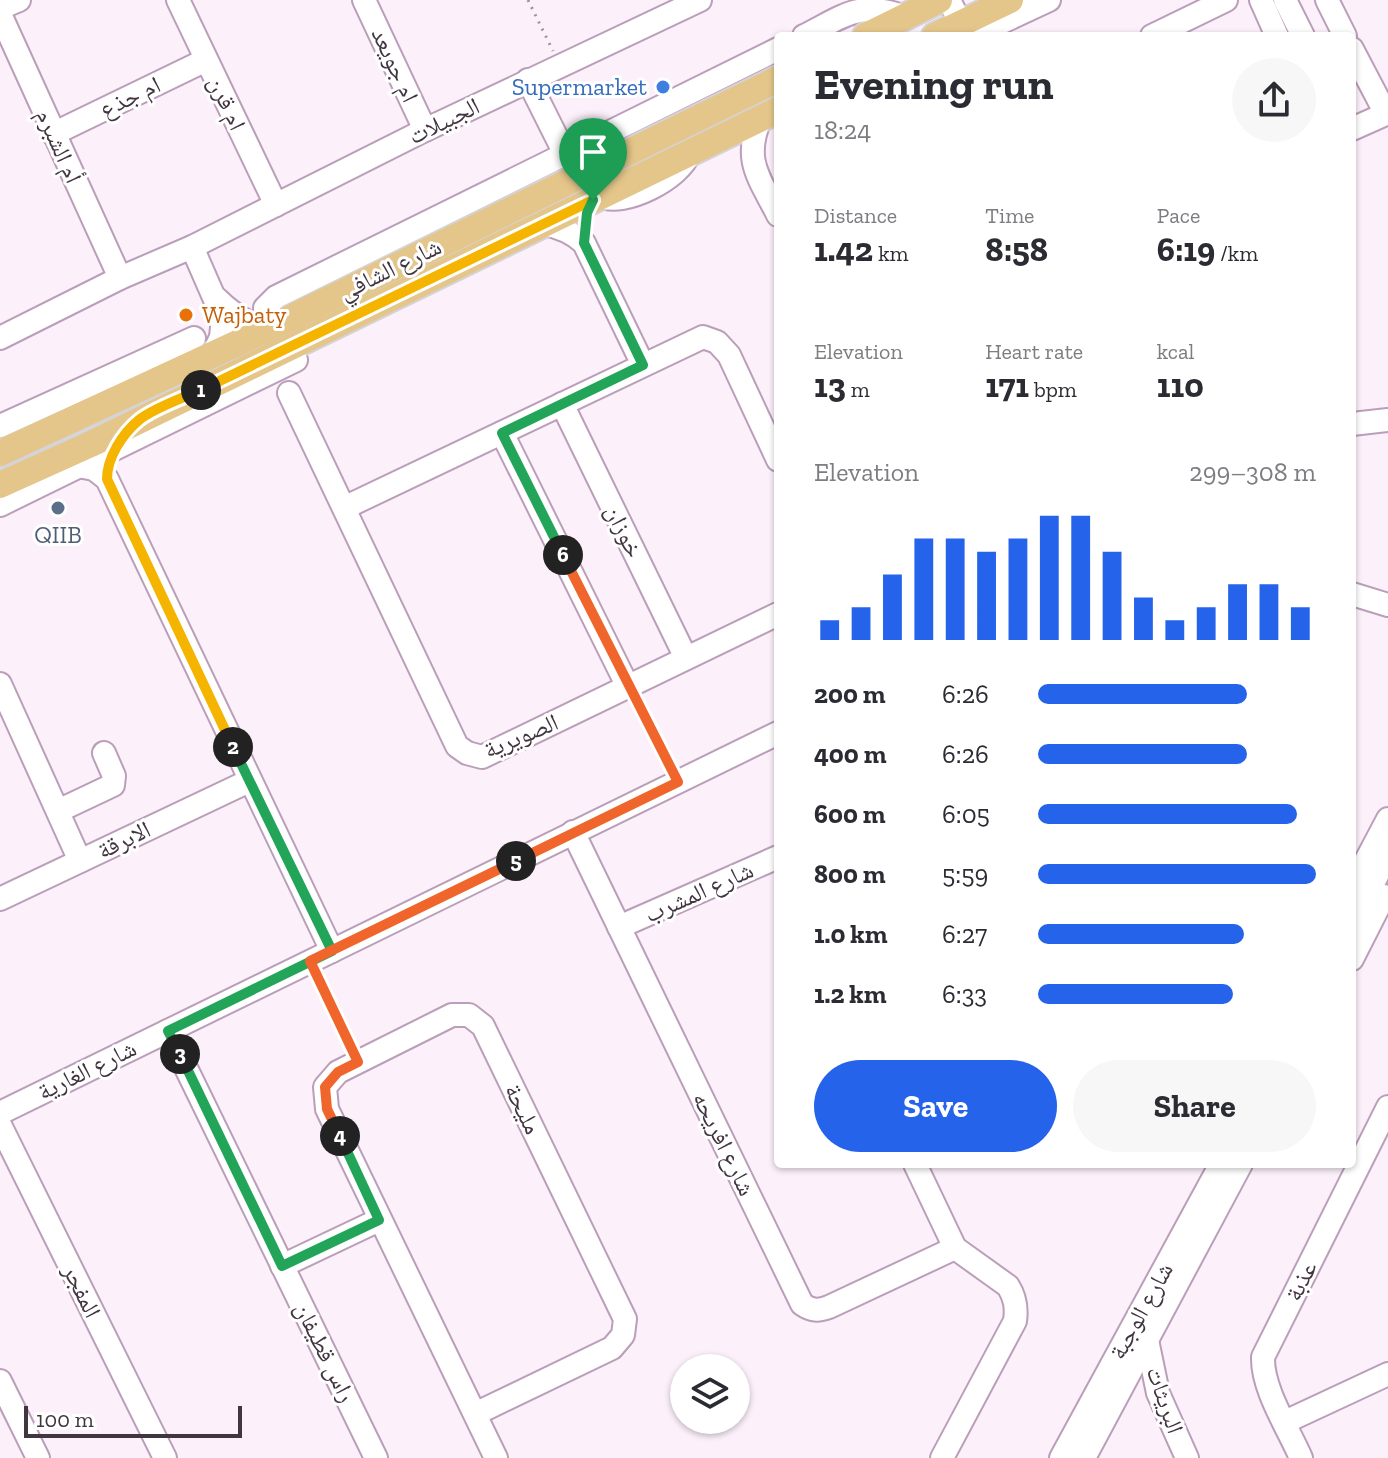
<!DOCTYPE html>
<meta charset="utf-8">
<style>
:root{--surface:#fff;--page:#f7f7f7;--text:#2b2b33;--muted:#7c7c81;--accent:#2563eb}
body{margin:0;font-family:"Zilla Slab","Noto Naskh Arabic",serif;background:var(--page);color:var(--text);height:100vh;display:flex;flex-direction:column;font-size:30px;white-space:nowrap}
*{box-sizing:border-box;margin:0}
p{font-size:26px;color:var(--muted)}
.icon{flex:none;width:44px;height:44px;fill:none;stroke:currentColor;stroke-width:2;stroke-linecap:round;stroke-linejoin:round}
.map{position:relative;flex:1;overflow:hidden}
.panel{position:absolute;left:774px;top:32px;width:582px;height:1136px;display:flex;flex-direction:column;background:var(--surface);border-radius:8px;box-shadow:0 2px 6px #0004}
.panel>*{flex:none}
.controls{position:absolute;left:670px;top:1354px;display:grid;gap:16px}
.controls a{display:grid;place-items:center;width:80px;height:80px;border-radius:50%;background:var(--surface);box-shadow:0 2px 6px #0004;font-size:40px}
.scale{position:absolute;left:24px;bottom:20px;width:218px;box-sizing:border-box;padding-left:8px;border:4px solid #413540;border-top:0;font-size:22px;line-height:28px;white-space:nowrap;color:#413540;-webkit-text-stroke:6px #fff;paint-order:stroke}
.pin{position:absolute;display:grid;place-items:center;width:68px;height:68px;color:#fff;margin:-82px -34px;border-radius:50% 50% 50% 0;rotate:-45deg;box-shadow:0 0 8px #0007}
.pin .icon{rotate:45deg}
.km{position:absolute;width:40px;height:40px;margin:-20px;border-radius:50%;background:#222;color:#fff;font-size:22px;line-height:40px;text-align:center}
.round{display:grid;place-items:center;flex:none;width:84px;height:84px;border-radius:42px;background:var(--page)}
.summary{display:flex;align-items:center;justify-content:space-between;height:136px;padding:0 40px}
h1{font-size:44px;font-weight:700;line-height:60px}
.stats{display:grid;grid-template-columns:repeat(3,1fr);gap:12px;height:136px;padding:8px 40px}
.stats div{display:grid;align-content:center}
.stats b{font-size:34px;font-weight:700}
.stats small{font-size:22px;font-weight:400}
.stats p{font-size:22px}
.chart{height:224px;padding:16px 40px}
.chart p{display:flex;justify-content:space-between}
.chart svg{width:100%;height:144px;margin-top:8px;stroke:var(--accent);stroke-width:6}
.primary-button{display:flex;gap:16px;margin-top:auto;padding:16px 40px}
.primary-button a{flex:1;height:92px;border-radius:48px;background:var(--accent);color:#fff;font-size:32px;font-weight:700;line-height:92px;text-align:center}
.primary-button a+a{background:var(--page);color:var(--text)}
ul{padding:0 40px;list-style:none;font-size:26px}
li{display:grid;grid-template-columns:128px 96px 1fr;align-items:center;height:60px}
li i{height:20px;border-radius:10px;background:var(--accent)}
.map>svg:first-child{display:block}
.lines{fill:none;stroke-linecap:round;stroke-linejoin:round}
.minor-casing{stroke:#bb9eb9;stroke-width:26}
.major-casing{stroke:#d5d3d5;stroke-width:30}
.path{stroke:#9f939e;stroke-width:3;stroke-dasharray:2 6;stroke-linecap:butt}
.minor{stroke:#fff;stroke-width:22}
.major{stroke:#e5c68a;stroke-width:26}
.split-1-casing{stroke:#fff;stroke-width:16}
.split-2-casing{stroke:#fff;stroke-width:16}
.split-3-casing{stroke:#fff;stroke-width:16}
.split-4-casing{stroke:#fff;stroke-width:16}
.split-5-casing{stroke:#fff;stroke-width:16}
.split-6-casing{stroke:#fff;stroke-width:16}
.split-7-casing{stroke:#fff;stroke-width:16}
.split-1{stroke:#f5b400;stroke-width:10}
.split-2{stroke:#f5b400;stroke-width:10}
.split-3{stroke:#22a559;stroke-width:10}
.split-4{stroke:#22a559;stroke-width:10}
.split-5{stroke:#f0652b;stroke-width:10}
.split-6{stroke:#f0652b;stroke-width:10}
.split-7{stroke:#22a559;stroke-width:10}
.shop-dot{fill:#3f7fe0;stroke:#fff;stroke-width:3}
.food-dot{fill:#e8710a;stroke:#fff;stroke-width:3}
.service-dot{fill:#5c6f8a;stroke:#fff;stroke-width:3}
.labels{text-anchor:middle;stroke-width:6;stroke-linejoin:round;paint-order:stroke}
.street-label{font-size:24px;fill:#413540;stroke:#fff}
.shop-label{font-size:24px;fill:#366cbe;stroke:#fff;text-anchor:end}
.food-label{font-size:24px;fill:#c56008;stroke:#fff;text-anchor:start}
.service-label{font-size:24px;fill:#4e5e75;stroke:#fff}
</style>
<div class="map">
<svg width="1388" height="1458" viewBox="0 0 1388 1458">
<rect width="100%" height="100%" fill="#fcf0fb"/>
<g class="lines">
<!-- minor casing -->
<g class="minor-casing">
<g id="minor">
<polyline points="178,0 276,205"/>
<polyline points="364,0 425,130"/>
<polyline points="949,0 961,24"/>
<polyline points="1261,0 1277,36"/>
<polyline points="1285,0 1303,36"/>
<polyline points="1327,0 1345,36"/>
<polyline points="0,8 19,0"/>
<polyline points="0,14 120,278"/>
<path d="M804 36C844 16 859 0 905 17"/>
<polyline points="972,36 1049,0"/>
<polyline points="1152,36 1226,0"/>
<polyline points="1352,49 1386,114"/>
<polyline points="528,80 565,154"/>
<path d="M761 117C742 160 759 177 778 215"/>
<polyline points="1352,129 1388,113"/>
<polyline points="53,134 206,60"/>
<path d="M600 196C624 208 680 178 689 154"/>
<path d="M544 224C560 227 572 232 584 243L643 365"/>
<polyline points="192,247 223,318 221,337 213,355"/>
<path d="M217 299C232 314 246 323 266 330L265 308 276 297 778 49"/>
<polyline points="0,338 120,278 192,247 425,130 700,0"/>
<polyline points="289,393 457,746 467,753 482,757 778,614"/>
<polyline points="562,404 686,658"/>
<polyline points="1352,424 1388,420"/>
<polyline points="0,426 194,338"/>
<polyline points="502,433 628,687"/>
<polyline points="52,461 94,469 107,479 332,951"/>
<polyline points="0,505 296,360"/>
<polyline points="346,507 703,337 717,342 729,355 778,460"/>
<polyline points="1352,594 1388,605"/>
<polyline points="0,684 80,861"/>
<polyline points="58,811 113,785 114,776 104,753"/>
<path d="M573 832 802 1304C812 1311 818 1311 829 1307L955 1248"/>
<polyline points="1352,887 1388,819"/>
<polyline points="0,899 249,781"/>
<polyline points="1352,925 1388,854"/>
<polyline points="619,927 778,857"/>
<polyline points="1352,959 1384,896"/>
<polyline points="168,1031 376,1458"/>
<polyline points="0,1113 778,733"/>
<polyline points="0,1125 165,1458"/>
<path d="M915 1164 955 1248 1008 1286C1015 1297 1017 1307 1015 1321L942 1458"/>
<polyline points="282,1266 379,1220"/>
<polyline points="1147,1340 1158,1393 1187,1458"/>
<polyline points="0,1381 38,1458"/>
<polyline points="475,1414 612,1348 623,1335 625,1319 483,1026 469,1015 452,1015 338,1072 325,1087 327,1109 496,1458"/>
<polyline points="1285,1422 1388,1374"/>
<polyline points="1061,1458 1221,1164"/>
<polyline points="1084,1458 1241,1164"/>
<path d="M1301 1458C1288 1428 1262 1389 1263 1357L1388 1107"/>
</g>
</g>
<!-- major casing -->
<g class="major-casing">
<g id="major">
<polyline points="866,36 939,0"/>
<polyline points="935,36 1010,0"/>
<polyline points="0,453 266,330 778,79"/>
<polyline points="0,485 91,444 778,110"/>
</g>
</g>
<!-- path -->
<g class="path">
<polyline points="528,0 553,51"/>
<polyline points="637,700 669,765"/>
<polyline points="318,979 351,1048"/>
</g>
<!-- minor -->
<use href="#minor" class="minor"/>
<!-- major -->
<use href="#major" class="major"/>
</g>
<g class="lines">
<!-- split-1 casing -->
<g class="split-1-casing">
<polyline id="split-1" points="201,390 593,200"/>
</g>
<!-- split-2 casing -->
<g class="split-2-casing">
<path id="split-2" d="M201 390C183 398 154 408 139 420 122 434 107 458 107 479L233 747"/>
</g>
<!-- split-3 casing -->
<g class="split-3-casing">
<polyline id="split-3" points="180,1054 168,1031 332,951 233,747"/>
</g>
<!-- split-4 casing -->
<g class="split-4-casing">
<polyline id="split-4" points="180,1054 282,1266 379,1220 340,1136"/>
</g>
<!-- split-5 casing -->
<g class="split-5-casing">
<polyline id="split-5" points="340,1136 327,1109 325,1087 338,1072 358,1062 310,961 516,861"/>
</g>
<!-- split-6 casing -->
<g class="split-6-casing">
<polyline id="split-6" points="516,861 678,782 563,555"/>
</g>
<!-- split-7 casing -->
<g class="split-7-casing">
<polyline id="split-7" points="563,555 502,433 643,365 584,243 587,213 593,200"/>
</g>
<!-- split-1 -->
<use href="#split-1" class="split-1"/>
<!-- split-2 -->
<use href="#split-2" class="split-2"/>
<!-- split-3 -->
<use href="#split-3" class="split-3"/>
<!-- split-4 -->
<use href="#split-4" class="split-4"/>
<!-- split-5 -->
<use href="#split-5" class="split-5"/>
<!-- split-6 -->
<use href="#split-6" class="split-6"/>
<!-- split-7 -->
<use href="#split-7" class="split-7"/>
</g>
<!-- markers -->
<circle class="shop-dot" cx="663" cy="87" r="8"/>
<circle class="food-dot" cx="186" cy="315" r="8"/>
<circle class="service-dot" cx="58" cy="508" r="8"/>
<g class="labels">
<!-- street labels -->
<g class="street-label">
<text transform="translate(395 65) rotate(65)" y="8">ام جويعد</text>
<text transform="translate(130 97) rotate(-26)" y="8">ام جذع</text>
<text transform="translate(227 103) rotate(65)" y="8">ام قرن</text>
<text transform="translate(444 121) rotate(-26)" y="8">الجبيلات</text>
<text transform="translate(59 146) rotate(66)" y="8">أم الشبرم</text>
<text transform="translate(390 269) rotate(-26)" y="8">شارع الشافي</text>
<text transform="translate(624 531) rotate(64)" y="8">خوزان</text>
<text transform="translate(521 736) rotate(-23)" y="8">الصويرية</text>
<text transform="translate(124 840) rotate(-26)" y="8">الابرقة</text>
<text transform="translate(699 892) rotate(-24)" y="8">شارع المشرب</text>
<text transform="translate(87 1070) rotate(-26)" y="8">شارع الغارية</text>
<text transform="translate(523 1109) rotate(64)" y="8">مليحة</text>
<text transform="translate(724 1144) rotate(64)" y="8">شارع افريحه</text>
<text transform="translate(1301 1281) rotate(-63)" y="8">عذبة</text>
<text transform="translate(82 1291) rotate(64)" y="8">المفجر</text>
<text transform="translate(1141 1311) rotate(-61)" y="8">شارع الوجبة</text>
<text transform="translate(325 1352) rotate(64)" y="8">راس قطيفان</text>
<text transform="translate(1165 1400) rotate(71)" y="8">البريثات</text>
</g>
<!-- shop labels -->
<g class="shop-label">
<text x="647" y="95">Supermarket</text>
</g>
<!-- food labels -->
<g class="food-label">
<text x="202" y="323">Wajbaty</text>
</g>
<!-- service labels -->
<g class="service-label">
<text x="58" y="543">QIIB</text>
</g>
</g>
</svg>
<div class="controls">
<a><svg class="icon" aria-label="layers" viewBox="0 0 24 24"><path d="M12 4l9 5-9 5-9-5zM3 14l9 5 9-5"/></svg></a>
</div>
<div class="scale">100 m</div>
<div class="pin" style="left:593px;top:200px;background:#1e9e55"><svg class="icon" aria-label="arrive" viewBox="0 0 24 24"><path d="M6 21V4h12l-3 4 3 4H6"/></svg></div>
<b class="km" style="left:201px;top:390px">1</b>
<b class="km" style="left:233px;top:747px">2</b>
<b class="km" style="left:180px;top:1054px">3</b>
<b class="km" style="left:340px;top:1136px">4</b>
<b class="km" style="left:516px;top:861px">5</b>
<b class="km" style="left:563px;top:555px">6</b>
<section class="panel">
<div class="summary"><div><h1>Evening run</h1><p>18:24</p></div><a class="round"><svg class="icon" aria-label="share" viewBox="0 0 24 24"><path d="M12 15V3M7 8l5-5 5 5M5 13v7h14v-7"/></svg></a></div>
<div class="stats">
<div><p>Distance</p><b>1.42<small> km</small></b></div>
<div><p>Time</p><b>8:58</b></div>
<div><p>Pace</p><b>6:19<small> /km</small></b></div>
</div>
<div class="stats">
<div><p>Elevation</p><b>13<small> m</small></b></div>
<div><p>Heart rate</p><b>171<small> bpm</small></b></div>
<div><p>kcal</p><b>110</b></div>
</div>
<div class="chart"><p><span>Elevation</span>299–308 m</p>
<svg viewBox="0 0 160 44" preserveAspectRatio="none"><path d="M5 44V38M15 44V34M25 44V24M35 44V13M45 44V13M55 44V17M65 44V13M75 44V6M85 44V6M95 44V17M105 44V31M115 44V38M125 44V34M135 44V27M145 44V27M155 44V34"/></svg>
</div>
<ul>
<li><b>200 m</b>6:26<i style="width:75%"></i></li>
<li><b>400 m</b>6:26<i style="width:75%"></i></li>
<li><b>600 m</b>6:05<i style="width:93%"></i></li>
<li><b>800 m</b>5:59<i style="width:100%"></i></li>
<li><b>1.0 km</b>6:27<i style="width:74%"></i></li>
<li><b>1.2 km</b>6:33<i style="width:70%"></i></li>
</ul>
<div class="primary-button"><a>Save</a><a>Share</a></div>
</section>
</div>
